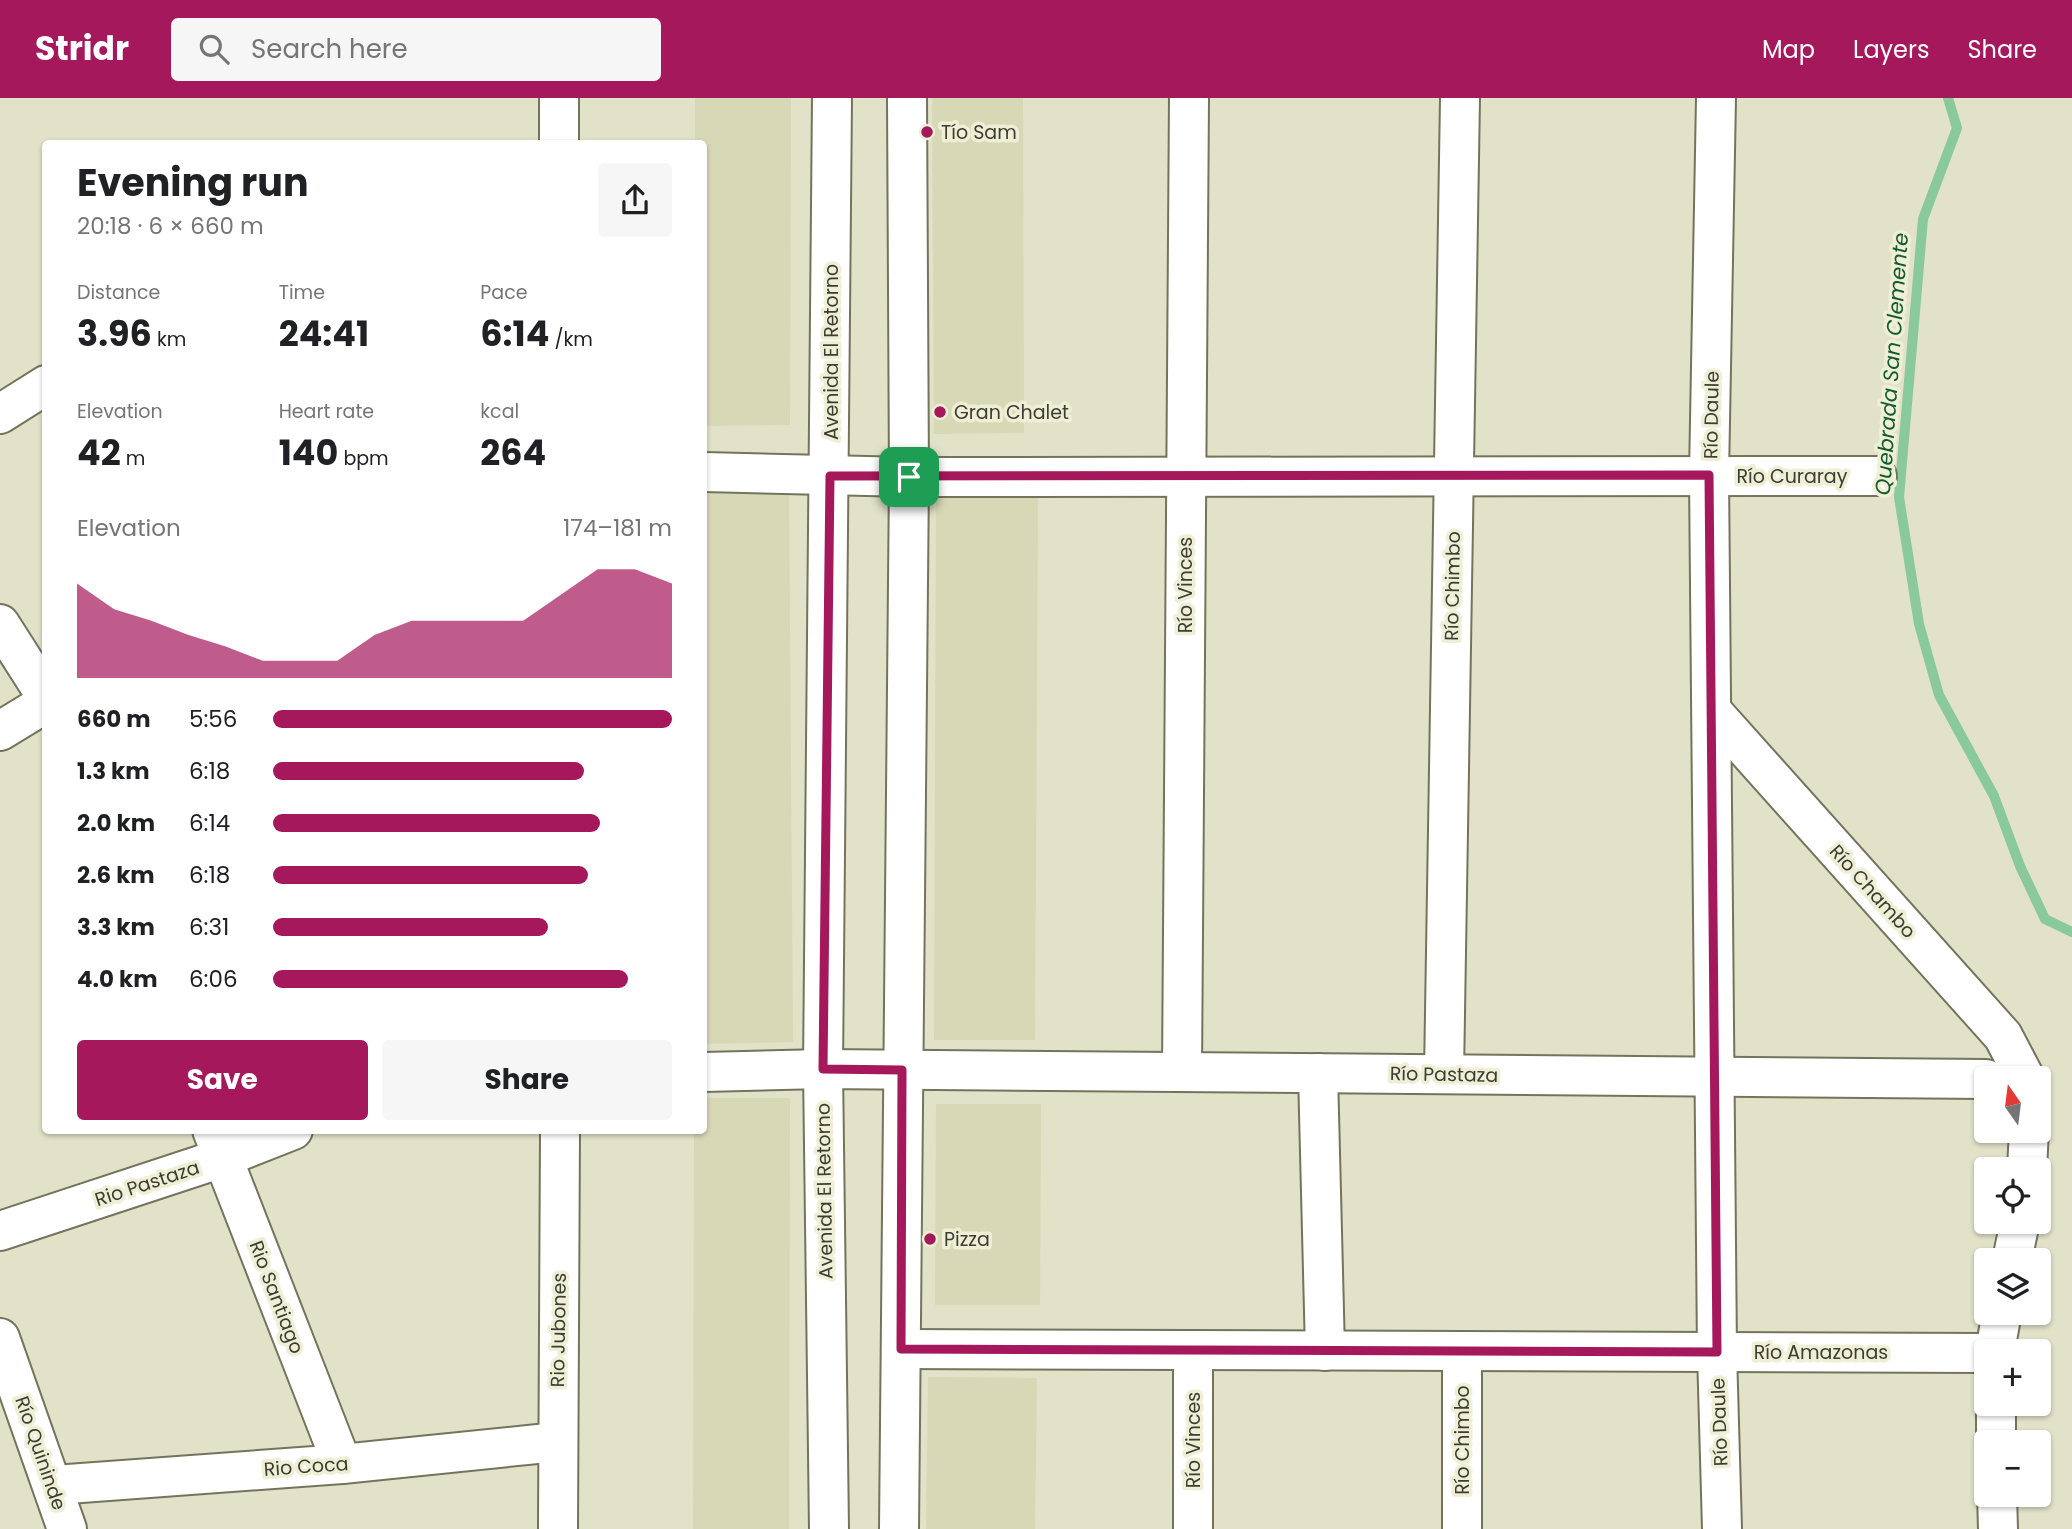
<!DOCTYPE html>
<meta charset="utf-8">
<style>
:root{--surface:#fff;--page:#f6f6f6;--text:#202124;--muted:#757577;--accent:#a5185c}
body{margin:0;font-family:Poppins,sans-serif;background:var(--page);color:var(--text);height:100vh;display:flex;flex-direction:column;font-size:26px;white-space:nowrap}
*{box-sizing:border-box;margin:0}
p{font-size:23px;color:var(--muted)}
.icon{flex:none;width:38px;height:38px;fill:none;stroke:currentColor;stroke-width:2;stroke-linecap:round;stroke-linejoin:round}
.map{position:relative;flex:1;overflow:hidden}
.sheet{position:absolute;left:42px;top:42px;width:665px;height:994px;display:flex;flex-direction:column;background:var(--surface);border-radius:7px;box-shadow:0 2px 5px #0004}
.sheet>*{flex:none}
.needle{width:46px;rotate:346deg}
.fabs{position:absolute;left:1974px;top:968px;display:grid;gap:14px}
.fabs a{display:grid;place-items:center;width:77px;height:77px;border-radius:7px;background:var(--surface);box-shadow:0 2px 5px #0004;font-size:35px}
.pin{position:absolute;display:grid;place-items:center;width:60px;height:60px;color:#fff;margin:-30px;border-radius:14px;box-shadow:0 4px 10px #0006}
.round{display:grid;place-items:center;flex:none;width:74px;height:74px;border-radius:7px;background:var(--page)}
.summary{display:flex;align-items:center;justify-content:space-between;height:119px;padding:0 35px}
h1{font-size:38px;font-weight:700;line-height:52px}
.stats{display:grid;grid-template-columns:repeat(3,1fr);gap:10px;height:119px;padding:7px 35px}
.stats div{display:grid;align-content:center}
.stats b{font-size:35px;font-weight:700}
.stats small{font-size:19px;font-weight:400}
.stats p{font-size:19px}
.chart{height:196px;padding:14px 35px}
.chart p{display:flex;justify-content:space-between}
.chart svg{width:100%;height:126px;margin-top:7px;fill:var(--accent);opacity:.7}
.cta{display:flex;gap:14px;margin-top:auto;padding:14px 35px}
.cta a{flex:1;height:80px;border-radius:7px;background:var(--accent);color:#fff;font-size:28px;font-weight:700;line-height:80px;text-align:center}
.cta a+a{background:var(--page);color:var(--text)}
ul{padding:0 35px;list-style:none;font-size:23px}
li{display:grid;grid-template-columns:112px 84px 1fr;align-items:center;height:52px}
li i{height:18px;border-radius:9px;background:var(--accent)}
header{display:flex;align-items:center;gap:42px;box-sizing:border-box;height:98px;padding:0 35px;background:var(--accent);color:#fff}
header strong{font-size:33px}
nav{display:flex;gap:38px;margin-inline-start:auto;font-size:24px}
.search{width:490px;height:63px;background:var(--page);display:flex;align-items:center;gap:18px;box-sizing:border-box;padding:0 24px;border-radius:7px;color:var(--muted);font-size:26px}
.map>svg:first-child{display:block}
.built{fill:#d7d8b6}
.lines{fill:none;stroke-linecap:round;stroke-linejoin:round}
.stream{stroke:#89c99b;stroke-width:10}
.minor-casing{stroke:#74745d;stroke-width:42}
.major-casing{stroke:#74745d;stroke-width:42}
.minor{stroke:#fff;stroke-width:38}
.major{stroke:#fff;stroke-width:38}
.route-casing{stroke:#fff;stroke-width:14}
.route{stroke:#a5185c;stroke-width:9}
.poi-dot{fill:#a5185c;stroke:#eeefd5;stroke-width:2.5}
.labels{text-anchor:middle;stroke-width:7;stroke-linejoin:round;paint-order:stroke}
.poi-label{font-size:19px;fill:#3d3d33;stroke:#eeefd5;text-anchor:start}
.street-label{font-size:19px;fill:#3d3d33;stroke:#eeefd5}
.water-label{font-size:21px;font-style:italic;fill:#135a30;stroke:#eeefd5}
</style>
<header>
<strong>Stridr</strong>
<div class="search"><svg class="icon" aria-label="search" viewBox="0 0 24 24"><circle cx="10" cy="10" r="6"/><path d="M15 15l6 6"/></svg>Search here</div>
<nav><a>Map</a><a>Layers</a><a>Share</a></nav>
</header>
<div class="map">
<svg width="2072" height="1431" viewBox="0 0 2072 1431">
<rect width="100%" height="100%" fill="#e1e2c8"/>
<!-- built -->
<g class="built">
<polygon points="695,0 791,0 790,327 704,328 704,46 695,45"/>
<polygon points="932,0 1023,0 1024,335 934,336"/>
<polygon points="789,392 793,944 704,946 704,393"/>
<polygon points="936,395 1038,396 1035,942 934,942"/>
<polygon points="704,1000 790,1000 789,1431 693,1431 694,1033 704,1032"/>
<polygon points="936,1006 1041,1006 1040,1207 935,1207"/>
<polygon points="928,1279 1037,1280 1035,1431 926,1431"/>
</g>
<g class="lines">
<!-- stream -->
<polyline class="stream" points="1948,0 1957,30 1923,121 1899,399 1919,526 1939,597 1994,698 2020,768 2045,821 2072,834"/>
<!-- minor casing -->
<g class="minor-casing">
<g id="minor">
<polyline points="559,0 559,46"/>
<polyline points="1716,0 1709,377 1717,1254 1722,1431"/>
<polyline points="0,316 46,287"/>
<polyline points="704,374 909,379 1877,378"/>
<polyline points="0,526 46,598"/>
<polyline points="1712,613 2003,938 2025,980"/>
<polyline points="0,633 46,605"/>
<polyline points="704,974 823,971 1986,981"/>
<polyline points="1182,974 1189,0"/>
<polyline points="1318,975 1325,1253"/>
<polyline points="1444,976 1460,0"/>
<polyline points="212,1032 342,1366"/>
<polyline points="2027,1071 2029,1032"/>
<polyline points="0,1133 222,1060 293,1032"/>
<polyline points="2012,1162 2020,1124"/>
<polyline points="0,1240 67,1431"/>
<polyline points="901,1251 1986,1255"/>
<polyline points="1193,1253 1193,1431"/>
<polyline points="1995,1253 2002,1214"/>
<polyline points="1462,1254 1462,1431"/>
<polyline points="1996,1306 1996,1344"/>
<polyline points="54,1387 342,1366 557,1344"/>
<polyline points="1997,1396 1998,1431"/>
<polyline points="558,1431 560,1032"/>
</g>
</g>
<!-- major casing -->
<g class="major-casing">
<g id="major">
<polyline points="829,1431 823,971 832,0"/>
<polyline points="899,1431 909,379 907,0"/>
</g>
</g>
<!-- minor -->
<use href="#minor" class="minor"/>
<!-- major -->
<use href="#major" class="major"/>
</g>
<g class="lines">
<!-- route casing -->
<g class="route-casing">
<polygon id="route" points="1709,377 1717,1254 901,1251 902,972 823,971 830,378"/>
</g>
<!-- route -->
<use href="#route" class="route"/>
</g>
<!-- markers -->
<g class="poi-dot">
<circle cx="927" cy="34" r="7"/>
<circle cx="940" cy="314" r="7"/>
<circle cx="930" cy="1141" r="7"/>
</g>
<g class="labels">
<!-- poi labels -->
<g class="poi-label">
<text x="941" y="41">Tío Sam</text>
<text x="954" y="321">Gran Chalet</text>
<text x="944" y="1148">Pizza</text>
</g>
<!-- street labels -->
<g class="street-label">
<text transform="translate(831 254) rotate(-90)" y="7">Avenida El Retorno</text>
<text transform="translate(1711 317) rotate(-89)" y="7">Río Daule</text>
<text x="1792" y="385">Río Curaray</text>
<text transform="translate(1185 487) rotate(-90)" y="7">Río Vinces</text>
<text transform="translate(1452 488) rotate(-89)" y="7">Río Chimbo</text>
<text transform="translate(1873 793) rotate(48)" y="7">Río Chambo</text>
<text transform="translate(1444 976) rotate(1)" y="7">Río Pastaza</text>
<text transform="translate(147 1085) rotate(-18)" y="7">Rio Pastaza</text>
<text transform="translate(824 1093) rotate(-91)" y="7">Avenida El Retorno</text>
<text transform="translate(277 1199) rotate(69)" y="7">Rio Santiago</text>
<text transform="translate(558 1232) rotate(-89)" y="7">Rio Jubones</text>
<text x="1821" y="1261">Río Amazonas</text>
<text transform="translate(1719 1324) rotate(-92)" y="7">Río Daule</text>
<text transform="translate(1193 1342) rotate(-90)" y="7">Río Vinces</text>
<text transform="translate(1462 1342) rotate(-90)" y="7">Río Chimbo</text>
<text transform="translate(41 1355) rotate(71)" y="7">Río Quininde</text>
<text transform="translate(306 1368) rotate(-4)" y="7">Rio Coca</text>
</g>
<!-- water labels -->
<g class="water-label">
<text transform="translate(1892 266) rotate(-86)" y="7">Quebrada San Clemente</text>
</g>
</g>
</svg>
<div class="fabs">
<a><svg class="needle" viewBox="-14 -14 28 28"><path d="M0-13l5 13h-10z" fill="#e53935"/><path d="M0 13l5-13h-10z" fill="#757577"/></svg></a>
<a><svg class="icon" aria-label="locate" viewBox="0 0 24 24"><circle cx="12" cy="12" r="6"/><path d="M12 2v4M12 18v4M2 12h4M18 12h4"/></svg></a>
<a><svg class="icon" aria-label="layers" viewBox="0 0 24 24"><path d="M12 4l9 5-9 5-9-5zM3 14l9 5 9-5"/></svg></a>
<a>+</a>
<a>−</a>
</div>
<div class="pin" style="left:909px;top:379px;background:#1e9e55"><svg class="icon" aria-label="arrive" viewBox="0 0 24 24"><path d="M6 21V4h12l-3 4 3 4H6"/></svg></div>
<section class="sheet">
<div class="summary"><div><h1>Evening run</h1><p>20:18 · 6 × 660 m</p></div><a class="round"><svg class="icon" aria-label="share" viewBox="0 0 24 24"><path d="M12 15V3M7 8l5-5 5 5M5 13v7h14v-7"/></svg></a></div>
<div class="stats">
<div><p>Distance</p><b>3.96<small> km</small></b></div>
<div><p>Time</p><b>24:41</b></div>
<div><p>Pace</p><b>6:14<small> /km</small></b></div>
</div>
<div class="stats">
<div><p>Elevation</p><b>42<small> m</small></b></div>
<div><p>Heart rate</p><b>140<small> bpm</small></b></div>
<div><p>kcal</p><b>264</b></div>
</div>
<div class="chart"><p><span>Elevation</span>174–181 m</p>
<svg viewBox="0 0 160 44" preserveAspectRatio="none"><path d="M0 44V11L10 20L20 24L30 29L40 33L50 38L60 38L70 38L80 29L90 24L100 24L110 24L120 24L130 15L140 6L150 6L160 11V44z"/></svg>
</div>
<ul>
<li><b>660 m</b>5:56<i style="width:100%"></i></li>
<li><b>1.3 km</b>6:18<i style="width:78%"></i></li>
<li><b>2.0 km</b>6:14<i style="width:82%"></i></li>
<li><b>2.6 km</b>6:18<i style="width:79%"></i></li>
<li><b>3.3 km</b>6:31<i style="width:69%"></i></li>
<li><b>4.0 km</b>6:06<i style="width:89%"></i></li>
</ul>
<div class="cta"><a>Save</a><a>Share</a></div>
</section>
</div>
